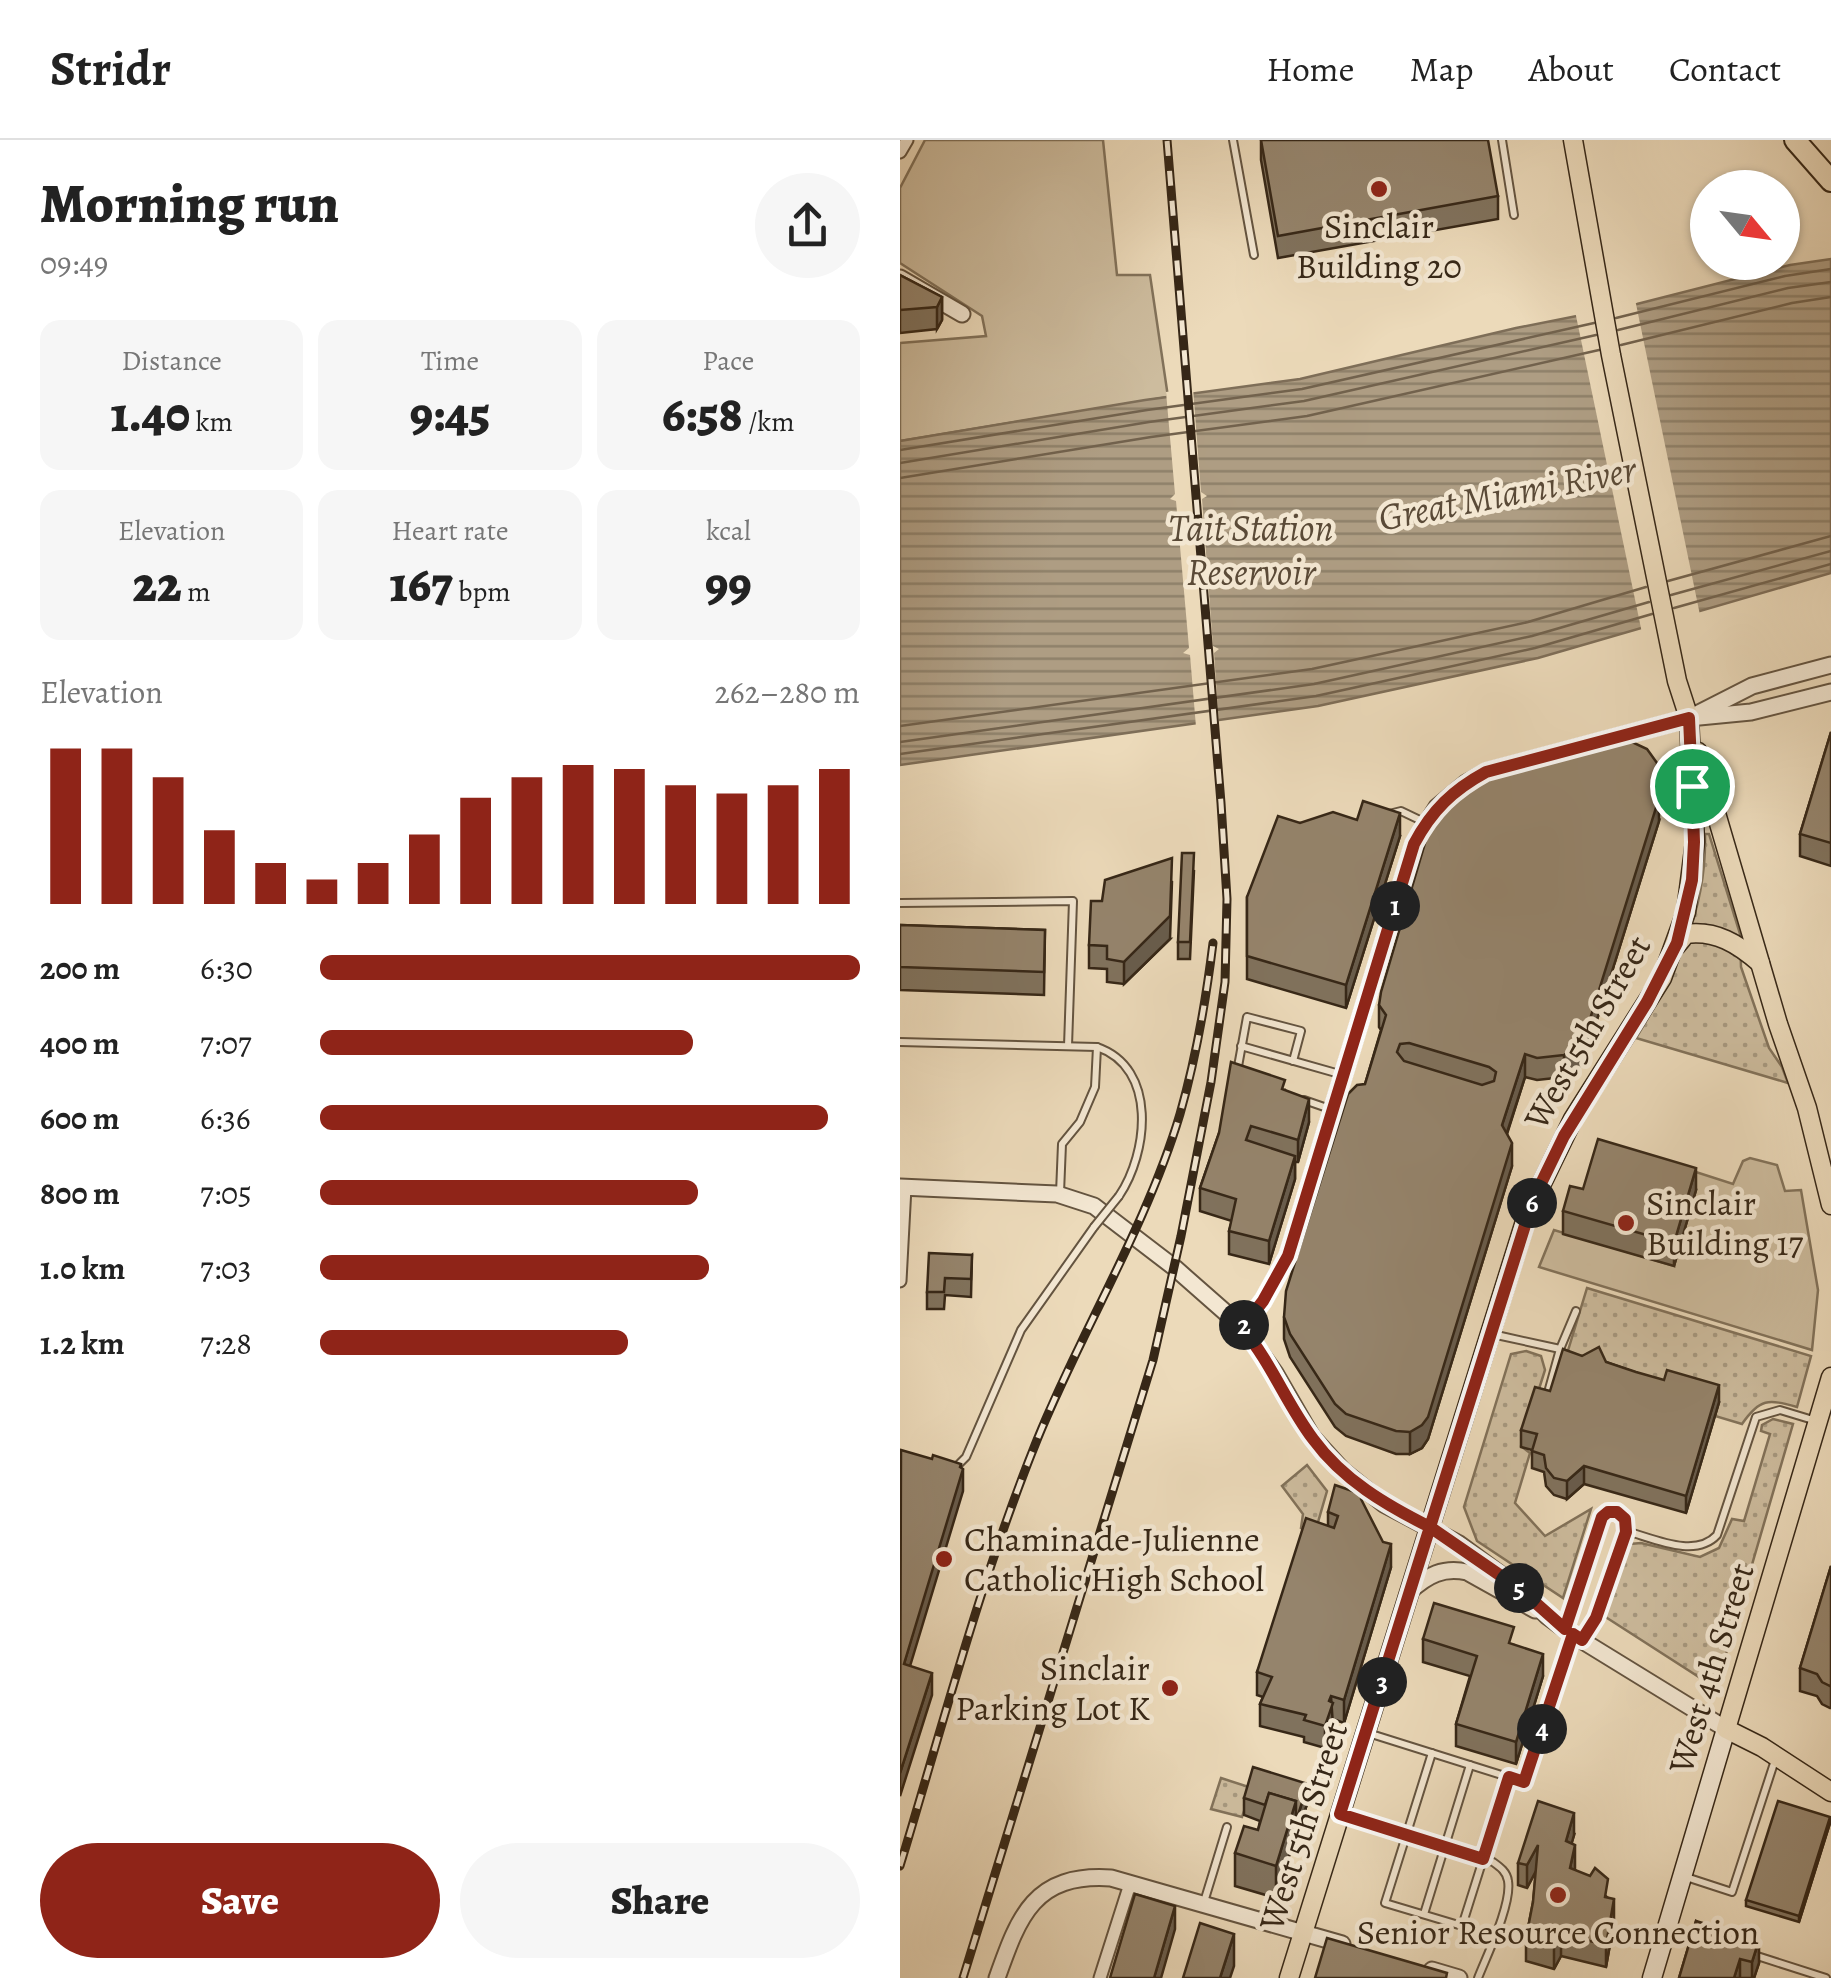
<!DOCTYPE html>
<meta charset="utf-8">
<style>
:root{--surface:#fff;--page:#f6f6f6;--text:#222;--muted:#767676;--line:#e0e0e0;--accent:#8f2418}
body{margin:0;font-family:Alegreya,serif;background:var(--page);color:var(--text);height:100vh;display:flex;flex-direction:column;font-size:38px;white-space:nowrap}
*{box-sizing:border-box;margin:0}
p{font-size:32px;color:var(--muted)}
.icon{flex:none;width:55px;height:55px;fill:none;stroke:currentColor;stroke-width:2;stroke-linecap:round;stroke-linejoin:round}
.map{position:relative;flex:1;overflow:hidden}
.panel{display:flex;flex-direction:column;background:var(--surface);width:900px}
.panel>*{flex:none}
.needle{width:65px;rotate:119deg}
.fabs{position:absolute;left:790px;top:30px;display:grid;gap:20px}
.fabs a{display:grid;place-items:center;width:110px;height:110px;border-radius:50%;background:var(--surface);box-shadow:0 2px 8px #0004;font-size:50px}
.pin{position:absolute;display:grid;place-items:center;width:85px;height:85px;color:#fff;margin:-42px;border:5px solid #fff;border-radius:50%;box-shadow:0 2px 10px #0007}
.km{position:absolute;width:50px;height:50px;margin:-25px;border-radius:50%;background:#222;color:#fff;font-size:28px;line-height:50px;text-align:center}
.round{display:grid;place-items:center;flex:none;width:105px;height:105px;border-radius:52px;background:var(--page)}
.summary{display:flex;align-items:center;justify-content:space-between;height:170px;padding:0 40px}
h1{font-size:55px;font-weight:800;line-height:75px}
.stats{display:grid;grid-template-columns:repeat(3,1fr);gap:15px;height:170px;padding:10px 40px}
.stats div{display:grid;align-content:center;border-radius:20px;background:var(--page);text-align:center}
.stats b{font-size:50px;font-weight:800}
.stats small{font-size:28px;font-weight:400}
.stats p{font-size:28px}
.chart{height:280px;padding:20px 40px}
.chart p{display:flex;justify-content:space-between}
.chart svg{width:100%;height:180px;margin-top:10px;stroke:var(--accent);stroke-width:6}
.button{display:flex;gap:20px;margin-top:auto;padding:20px 40px}
.button a{flex:1;height:115px;border-radius:60px;background:var(--accent);color:#fff;font-size:40px;font-weight:800;line-height:115px;text-align:center}
.button a+a{background:var(--page);color:var(--text)}
ul{padding:0 40px;list-style:none;font-size:32px}
li{display:grid;grid-template-columns:160px 120px 1fr;align-items:center;height:75px}
li i{height:25px;border-radius:12px;background:var(--accent)}
header{display:flex;align-items:center;gap:60px;box-sizing:border-box;height:140px;padding:0 50px;background:var(--surface);border-bottom:2px solid var(--line)}
header strong{font-size:48px}
nav{display:flex;gap:55px;margin-inline-start:auto;font-size:35px}
main{display:flex;flex:1;min-height:0}
.map>svg:first-child{display:block}
.green{fill:#cdbc9e;stroke:#82725a;stroke-width:2.5}
.park{fill:url(#park-dots);stroke:#82725a;stroke-width:2.5}
.water{fill:url(#water-rules);stroke:#7e6e58;stroke-width:2.5}
.pier{fill:#ecdaba}
.lines{fill:none;stroke-linecap:round;stroke-linejoin:round}
.shore{stroke:#72624d;stroke-width:2.5}
.service-casing{stroke:#645440;stroke-width:10}
.minor-casing{stroke:#645440;stroke-width:15}
.tertiary-casing{stroke:#645440;stroke-width:19}
.secondary-casing{stroke:#362717;stroke-width:21}
.primary-casing{stroke:#362717;stroke-width:21}
.motorway-casing{stroke:#362717;stroke-width:24}
.service{stroke:#f3e7d2;stroke-width:6}
.minor{stroke:#f3e7d2;stroke-width:11}
.tertiary{stroke:#f3e7d2;stroke-width:15}
.secondary{stroke:#f3e7d2;stroke-width:18}
.primary{stroke:#ecdaba;stroke-width:18}
.motorway{stroke:#ecdaba;stroke-width:20}
.rail-casing{stroke:#362717;stroke-width:9}
.rail{stroke:#f3e7d2;stroke-width:5;stroke-dasharray:15;stroke-linecap:butt}
.service-bridge-casing{stroke:#645440;stroke-width:10;stroke-linecap:butt}
.service-bridge{stroke:#f3e7d2;stroke-width:6}
.wall{fill:#80725d;stroke:#362717;stroke-width:2.5}
.shaded-wall{fill:#685c4c;stroke:#362717;stroke-width:2.5}
.building{fill:#95846c;stroke:#362717;stroke-width:2.5;fill-rule:evenodd}
.route-casing{stroke:#fff;stroke-width:20}
.route{stroke:#8f2418;stroke-width:12}
.poi-dot{fill:#8f2418;stroke:#f3e7d2;stroke-width:4}
.labels{text-anchor:middle;stroke-width:9;stroke-linejoin:round;paint-order:stroke}
.poi-label{font-size:35px;fill:#362717;stroke:#f3e7d2}
.street-label{font-size:35px;fill:#362717;stroke:#f3e7d2}
.water-label{font-size:38px;font-style:italic;fill:#5a4a37;stroke:#f3e7d2}
</style>
<header>
<strong>Stridr</strong>
<nav><a>Home</a><a>Map</a><a>About</a><a>Contact</a></nav>
</header>
<main>
<section class="panel">
<div class="summary"><div><h1>Morning run</h1><p>09:49</p></div><a class="round"><svg class="icon" aria-label="share" viewBox="0 0 24 24"><path d="M12 15V3M7 8l5-5 5 5M5 13v7h14v-7"/></svg></a></div>
<div class="stats">
<div><p>Distance</p><b>1.40<small> km</small></b></div>
<div><p>Time</p><b>9:45</b></div>
<div><p>Pace</p><b>6:58<small> /km</small></b></div>
</div>
<div class="stats">
<div><p>Elevation</p><b>22<small> m</small></b></div>
<div><p>Heart rate</p><b>167<small> bpm</small></b></div>
<div><p>kcal</p><b>99</b></div>
</div>
<div class="chart"><p><span>Elevation</span>262–280 m</p>
<svg viewBox="0 0 160 44" preserveAspectRatio="none"><path d="M5 44V6M15 44V6M25 44V13M35 44V26M45 44V34M55 44V38M65 44V34M75 44V27M85 44V18M95 44V13M105 44V10M115 44V11M125 44V15M135 44V17M145 44V15M155 44V11"/></svg>
</div>
<ul>
<li><b>200 m</b>6:30<i style="width:100%"></i></li>
<li><b>400 m</b>7:07<i style="width:69%"></i></li>
<li><b>600 m</b>6:36<i style="width:94%"></i></li>
<li><b>800 m</b>7:05<i style="width:70%"></i></li>
<li><b>1.0 km</b>7:03<i style="width:72%"></i></li>
<li><b>1.2 km</b>7:28<i style="width:57%"></i></li>
</ul>
<div class="button"><a>Save</a><a>Share</a></div>
</section>
<div class="map">
<svg width="931" height="1838" viewBox="0 0 931 1838">
<defs>
<pattern id="park-dots" width="8" height="8" patternUnits="userSpaceOnUse" patternTransform="scale(2.5)"><rect width="8" height="8" fill="#cdbc9e"/><path d="M2 2h.1M6 6h.1" fill="none" stroke="#a79980" stroke-width="1.8" stroke-linecap="round"/></pattern>
<pattern id="water-rules" width="6" height="5" patternUnits="userSpaceOnUse" patternTransform="scale(2.5)"><rect width="6" height="5" fill="#ae9d83"/><path d="M0 2.5h6" fill="none" stroke="#8e806a"/></pattern>
</defs>
<rect width="100%" height="100%" fill="#ecdaba"/>
<filter id="stains"><feTurbulence type="fractalNoise" baseFrequency=".002" numOctaves="4"/><feColorMatrix values="0 0 0 0 .2 0 0 0 0 .09 0 0 0 0 .02 0 0 0 .5 -.17"/></filter>
<radialGradient id="worn" r=".72"><stop offset=".6" stop-color="#630" stop-opacity="0"/><stop offset="1" stop-color="#630" stop-opacity=".3"/></radialGradient>
<!-- green -->
<g class="green">
<polygon points="25,0 203,0 217,135 250,135 268,257 0,301 0,203 86,196 82,176 0,123 0,48"/>
<polygon points="743,1015 833,1044 843,1021 850,1018 877,1025 885,1051 901,1050 918,1150 912,1210 639,1127 654,1090 774,1126"/>
</g>
<!-- park -->
<g class="park">
<path d="M805 694H809L840 794 841 827 869 908 882 927 888 943 736 898C775 834 807 772 805 694Z"/>
<path d="M687 1148 911 1216 897 1267C868 1259 860 1258 842 1284L815 1276 819 1263 663 1227Z"/>
<polygon points="626,1211 641,1216 645,1230 621,1306 630,1313 615,1363 645,1396 691,1369 663,1458 577,1401 564,1367 611,1214"/>
<polygon points="873,1279 893,1284 816,1548 704,1476 724,1412 730,1404 741,1403 800,1417 819,1408 832,1379 844,1381 870,1294 861,1291 862,1285"/>
<polygon points="407,1325 427,1351 414,1396 401,1388 403,1374 382,1346"/>
<polygon points="321,1638 352,1648 342,1677 311,1669"/>
</g>
<!-- water -->
<polygon class="water" points="931,119 931,433 638,518 418,566 0,625 0,301 245,260 400,239 616,188 737,164 890,125"/>
<!-- pier -->
<g class="pier">
<polygon points="735,159 800,475 742,493 675,171"/>
<polygon points="293,248 301,352 307,356 302,359 313,506 319,509 314,513 319,584 296,587 290,515 283,513 289,508 276,361 270,359 275,354 266,252"/>
</g>
<g class="lines">
<!-- shore -->
<g class="shore">
<polyline points="716,178 885,136 931,129"/>
<polyline points="718,190 888,148 931,142"/>
<polyline points="721,205 892,163 931,157"/>
<polyline points="0,310 247,270 402,249 694,183"/>
<polyline points="0,323 249,282 404,261 696,195"/>
<polyline points="0,338 251,297 407,276 699,210"/>
<polyline points="768,441 931,396"/>
<polyline points="771,455 931,411"/>
<polyline points="774,468 931,424"/>
<polyline points="0,586 412,529 628,482 746,447"/>
<polyline points="0,602 414,544 632,496 749,462"/>
<polyline points="0,614 416,556 635,508 752,474"/>
</g>
<!-- service casing -->
<g class="service-casing">
<g id="service">
<polyline points="333,0 354,115"/>
<polyline points="602,0 614,75"/>
<polyline points="489,674 501,671 524,682"/>
<polyline points="0,763 173,761 168,906"/>
<path d="M0 902 197 907C258 928 248 1013 219 1056"/>
<polyline points="341,906 443,935"/>
<polyline points="337,932 347,877 401,891 393,921"/>
<polyline points="404,960 430,969"/>
<polyline points="160,1053 162,1004 180,982 195,947 197,907"/>
<polyline points="592,1194 660,1209 676,1171"/>
<polyline points="647,1256 660,1209"/>
<polyline points="56,1327 66,1317 121,1190 194,1087"/>
<polyline points="665,1489 701,1377 708,1372 717,1372 725,1379 726,1391"/>
<path d="M683 1498 696 1478 726 1391C753 1398 795 1419 817 1395L856 1277 880 1270 913 1280"/>
<polyline points="468,1593 624,1642 672,1496"/>
<polyline points="532,1613 485,1763 562,1786 609,1637"/>
<path d="M444 1676 593 1722C600 1727 607 1732 608 1741 612 1764 587 1815 578 1838"/>
<polyline points="783,1736 832,1752 876,1617"/>
<polyline points="304,1762 327,1687"/>
<polyline points="524,1774 570,1625"/>
<polyline points="770,1789 796,1797"/>
<polyline points="851,1814 926,1838"/>
</g>
</g>
<!-- minor casing -->
<g class="minor-casing">
<g id="minor">
<polyline points="0,12 7,0"/>
<polyline points="0,1141 5,1047"/>
<polyline points="200,1838 230,1744"/>
</g>
</g>
<!-- tertiary casing -->
<g class="tertiary-casing">
<g id="tertiary">
<polyline points="0,138 62,174"/>
<polyline points="797,574 852,546 931,525"/>
<polyline points="0,1047 157,1054 194,1066 275,1128 342,1187 375,1233 412,1297 443,1331 484,1364 559,1404 620,1449 647,1476 673,1495 826,1589"/>
<polyline points="342,1187 363,1161 388,1116 514,704 537,667 566,643 586,632 789,578 851,572 931,552"/>
<path d="M510 1451C528 1435 543 1427 567 1432L635 1470"/>
<polyline points="532,1830 559,1838"/>
<path d="M97 1838C119 1776 134 1733 211 1738L442 1804"/>
</g>
</g>
<!-- secondary casing -->
<g class="secondary-casing">
<polyline id="secondary" points="752,1838 826,1589"/>
</g>
<!-- primary casing -->
<g class="primary-casing">
<g id="primary">
<polyline points="798,612 878,884 907,968 931,1065"/>
<path d="M776 806 786 794C816 790 838 804 860 823"/>
<polyline points="931,1237 826,1589 862,1607 931,1652"/>
<polyline points="389,1838 628,1072 673,979 762,838 786,772 795,702 789,578 777,541 711,215 673,0"/>
</g>
</g>
<!-- motorway casing -->
<g class="motorway-casing">
<polyline id="motorway" points="895,0 931,41"/>
</g>
<!-- service -->
<use href="#service" class="service"/>
<!-- minor -->
<use href="#minor" class="minor"/>
<!-- tertiary -->
<use href="#tertiary" class="tertiary"/>
<!-- secondary -->
<use href="#secondary" class="secondary"/>
<!-- primary -->
<use href="#primary" class="primary"/>
<!-- motorway -->
<use href="#motorway" class="motorway"/>
<!-- rail casing -->
<g class="rail-casing">
<g id="rail">
<path d="M0 1726C43 1584 81 1438 137 1300 181 1192 247 1085 280 974 296 918 306 860 313 803"/>
<polyline points="63,1838 253,1220 281,1096 311,942 325,842 327,759 321,663 267,0"/>
</g>
</g>
<!-- rail -->
<use href="#rail" class="rail"/>
<!-- service-bridge casing -->
<g class="service-bridge-casing">
<polyline id="service-bridge" points="194,1087 219,1056"/>
</g>
<!-- service-bridge -->
<use href="#service-bridge" class="service-bridge"/>
</g>
<!-- wall -->
<g class="wall">
<polygon points="361,0 598,56 598,79 378,118 361,20"/>
<polygon points="0,135 42,157 42,180 37,189 0,193"/>
<polygon points="931,592 931,726 900,716 900,694"/>
<polygon points="759,681 685,918 679,928 664,937 637,940 625,937 607,994 612,1026 528,1299 522,1308 510,1314 496,1314 446,1296 435,1287 390,1217 384,1199 384,1177 465,944 481,890 479,887 479,865"/>
<polygon points="400,683 500,696 446,868 347,839 347,757"/>
<polygon points="294,730 290,819 278,819 278,802"/>
<polygon points="0,785 145,790 144,855 0,850"/>
<polygon points="270,799 224,844 207,842 207,829 189,828 189,805"/>
<polygon points="385,950 409,982 398,1022 395,1022 395,1039 369,1124 329,1114 329,1091 332,1081 300,1071 300,1048 319,993"/>
<polygon points="683,1049 796,1050 774,1126 663,1094 663,1071"/>
<polygon points="72,1115 71,1157 45,1155 44,1169 27,1169 27,1152"/>
<polygon points="682,1216 706,1222 819,1262 786,1373 684,1344 667,1359 654,1355 646,1346 644,1332 632,1328 632,1310 621,1307 621,1290 650,1251"/>
<polygon points="461,1360 491,1427 444,1583 433,1579 433,1586 425,1608 404,1602 404,1597 360,1586 360,1564 363,1557 357,1555 357,1532 428,1385 428,1372"/>
<polygon points="931,1426 931,1568 930,1568 922,1564 917,1556 900,1551 900,1528"/>
<polygon points="523,1499 614,1505 643,1536 616,1624 556,1606 556,1584 570,1536 523,1522"/>
<polygon points="344,1658 408,1661 398,1692 396,1692 376,1758 335,1746 335,1713 358,1690 360,1681 344,1675"/>
<polygon points="930,1683 899,1782 846,1766 846,1760"/>
<polygon points="674,1695 671,1704 675,1730 708,1758 714,1782 706,1827 661,1816 654,1829 626,1821 626,1798 633,1762 636,1731 627,1748 618,1745 618,1723"/>
<polygon points="796,1781 859,1823 854,1838 779,1838"/>
</g>
<!-- shaded-wall -->
<g class="shaded-wall">
<polygon points="42,157 42,180 37,189 37,167"/>
<polygon points="759,658 759,681 685,918 679,928 664,937 664,915"/>
<polygon points="500,673 500,696 446,868 446,845"/>
<polygon points="272,741 270,799 224,844 224,822"/>
<polygon points="625,914 625,937 602,1008 602,985"/>
<polygon points="409,959 409,982 398,1022 398,1000"/>
<polygon points="612,1003 612,1026 528,1299 522,1308 510,1314 510,1292"/>
<polygon points="395,1016 395,1039 369,1124 369,1101"/>
<polygon points="796,1028 796,1050 774,1126 774,1103"/>
<polygon points="819,1245 819,1262 786,1373 786,1356"/>
<polygon points="61,1324 61,1335 63,1329 63,1351 4,1546 4,1524"/>
<polygon points="684,1326 684,1344 667,1359 667,1341"/>
<polygon points="491,1404 491,1427 444,1583 444,1560"/>
<polygon points="643,1514 643,1536 616,1624 616,1602"/>
<polygon points="32,1533 32,1555 0,1656 0,1633"/>
<polygon points="431,1556 433,1586 425,1608 425,1586"/>
<polygon points="408,1644 408,1661 398,1692 398,1675"/>
<polygon points="396,1661 396,1694 376,1758 376,1726"/>
<polygon points="674,1673 674,1695 666,1724 666,1701"/>
<polygon points="930,1677 930,1683 899,1782 899,1776"/>
<polygon points="638,1705 638,1727 627,1748 627,1725"/>
<polygon points="675,1705 675,1728 670,1751 670,1728"/>
<polygon points="714,1759 714,1782 706,1827 706,1805"/>
<polygon points="275,1766 275,1789 261,1838 254,1838"/>
<polygon points="334,1794 334,1826 330,1838 320,1838"/>
<polygon points="661,1794 661,1816 654,1829 654,1806"/>
<polygon points="859,1800 859,1823 854,1838 852,1838 852,1822"/>
<polygon points="840,1819 840,1838 834,1838"/>
</g>
<!-- building -->
<g class="building">
<polygon points="361,0 588,0 598,56 378,96"/>
<polygon points="0,135 42,157 37,167 0,170"/>
<polygon points="931,592 931,703 900,694"/>
<path d="M713 600 732 602 747 609 757 623 759 658 685 895 679 905 664 915 637 918 625 914 602 985 612 1003 528 1277 522 1285 510 1292 496 1291 446 1274 435 1264 390 1194 384 1177 386 1151 448 954 457 945 465 944 486 875 479 865 481 852 528 693 557 655 579 643ZM509 903 589 927 596 932 594 941 582 945 504 921 497 912 500 904Z"/>
<polygon points="463,661 500,673 446,845 347,816 347,757 378,676 400,683 433,672 457,680"/>
<polygon points="282,713 294,713 290,802 278,802"/>
<polygon points="272,718 270,776 224,822 207,819 207,806 189,805 191,761 202,761 205,740"/>
<polygon points="0,785 145,790 144,832 0,827"/>
<polygon points="331,922 385,940 382,949 409,959 398,1000 351,986 346,1000 395,1016 369,1101 329,1091 336,1059 300,1048 319,993"/>
<polygon points="698,999 796,1028 774,1103 663,1071 670,1046 683,1049"/>
<polygon points="29,1113 72,1115 71,1139 45,1138 44,1152 27,1152"/>
<polygon points="699,1207 706,1222 736,1232 764,1240 767,1230 819,1245 786,1356 684,1326 667,1341 654,1338 646,1328 644,1315 632,1311 637,1294 621,1290 635,1247 650,1251 663,1209 682,1216"/>
<polygon points="1,1310 32,1319 33,1315 61,1324 60,1327 63,1329 4,1524 32,1533 0,1633"/>
<polygon points="435,1345 461,1354 461,1359 483,1402 491,1404 444,1560 431,1556 429,1561 433,1563 425,1586 404,1580 406,1575 360,1564 372,1537 357,1532 406,1378 434,1388 438,1376 428,1372"/>
<polygon points="931,1426 931,1545 930,1546 922,1542 917,1534 900,1528"/>
<polygon points="534,1463 614,1487 609,1503 643,1514 616,1602 556,1584 577,1516 523,1499"/>
<polygon points="353,1627 408,1644 398,1675 396,1674 396,1661 369,1653 365,1665 344,1658"/>
<polygon points="369,1653 396,1661 376,1726 335,1713 344,1686 358,1690"/>
<polygon points="638,1661 674,1673 666,1701 675,1705 670,1728 690,1736 695,1728 708,1739 705,1757 714,1759 706,1805 661,1794 654,1806 626,1798 633,1762 638,1705 627,1725 618,1723"/>
<polygon points="878,1661 930,1677 899,1776 846,1760"/>
<polygon points="235,1754 275,1766 254,1838 210,1838"/>
<polygon points="796,1781 859,1800 852,1822 840,1819 834,1838 779,1838"/>
<polygon points="300,1783 334,1794 320,1838 283,1838"/>
<polygon points="427,1798 547,1833 546,1838 415,1838"/>
</g>
<g class="lines">
<!-- route casing -->
<g class="route-casing">
<path id="route" d="M792 646 789 578 586 632C553 650 532 670 514 704L388 1116 363 1161 342 1188C371 1222 386 1263 413 1299 443 1340 486 1365 530 1387L440 1674 583 1719 609 1637 624 1642 673 1494 682 1500 696 1478 726 1392 725 1379 717 1372H708L702 1377 665 1489 620 1449 530 1387 633 1060 664 996 747 862 777 803 792 740 794 702 792 646"/>
</g>
<!-- route -->
<use href="#route" class="route"/>
</g>
<!-- markers -->
<g class="poi-dot">
<circle cx="479" cy="49" r="10"/>
<circle cx="726" cy="1083" r="10"/>
<circle cx="44" cy="1419" r="10"/>
<circle cx="270" cy="1548" r="10"/>
<circle cx="658" cy="1755" r="10"/>
</g>
<g class="labels">
<!-- poi labels -->
<g class="poi-label">
<text x="479" y="98">Sinclair<tspan x="479" dy="40">Building 20</tspan></text>
<text x="746" y="1075" text-anchor="start">Sinclair<tspan x="746" dy="40">Building 17</tspan></text>
<text x="64" y="1411" text-anchor="start">Chaminade-Julienne<tspan x="64" dy="40">Catholic High School</tspan></text>
<text x="250" y="1540" text-anchor="end">Sinclair<tspan x="250" dy="40">Parking Lot K</tspan></text>
<text x="658" y="1804">Senior Resource Connection</text>
</g>
<!-- street labels -->
<g class="street-label">
<text transform="translate(687 892) rotate(-60)" y="12">West 5th Street</text>
<text transform="translate(811 1528) rotate(-73)" y="12">West 4th Street</text>
<text transform="translate(403 1686) rotate(-72)" y="12">West 5th Street</text>
</g>
<!-- water labels -->
<g class="water-label">
<text transform="translate(607 353) rotate(-11)" y="13">Great Miami River</text>
<text x="351" y="401">Tait Station<tspan x="351" dy="44">Reservoir</tspan></text>
</g>
</g>
<rect width="100%" height="100%" filter="url(#stains)"/>
<rect width="100%" height="100%" fill="url(#worn)"/>
</svg>
<div class="fabs">
<a><svg class="needle" viewBox="-14 -14 28 28"><path d="M0-13l5 13h-10z" fill="#e53935"/><path d="M0 13l5-13h-10z" fill="#767676"/></svg></a>
</div>
<div class="pin" style="left:792px;top:646px;background:#1e9e55"><svg class="icon" aria-label="arrive" viewBox="0 0 24 24"><path d="M6 21V4h12l-3 4 3 4H6"/></svg></div>
<b class="km" style="left:495px;top:766px">1</b>
<b class="km" style="left:344px;top:1185px">2</b>
<b class="km" style="left:482px;top:1542px">3</b>
<b class="km" style="left:642px;top:1589px">4</b>
<b class="km" style="left:619px;top:1448px">5</b>
<b class="km" style="left:632px;top:1063px">6</b>
</div>
</main>
